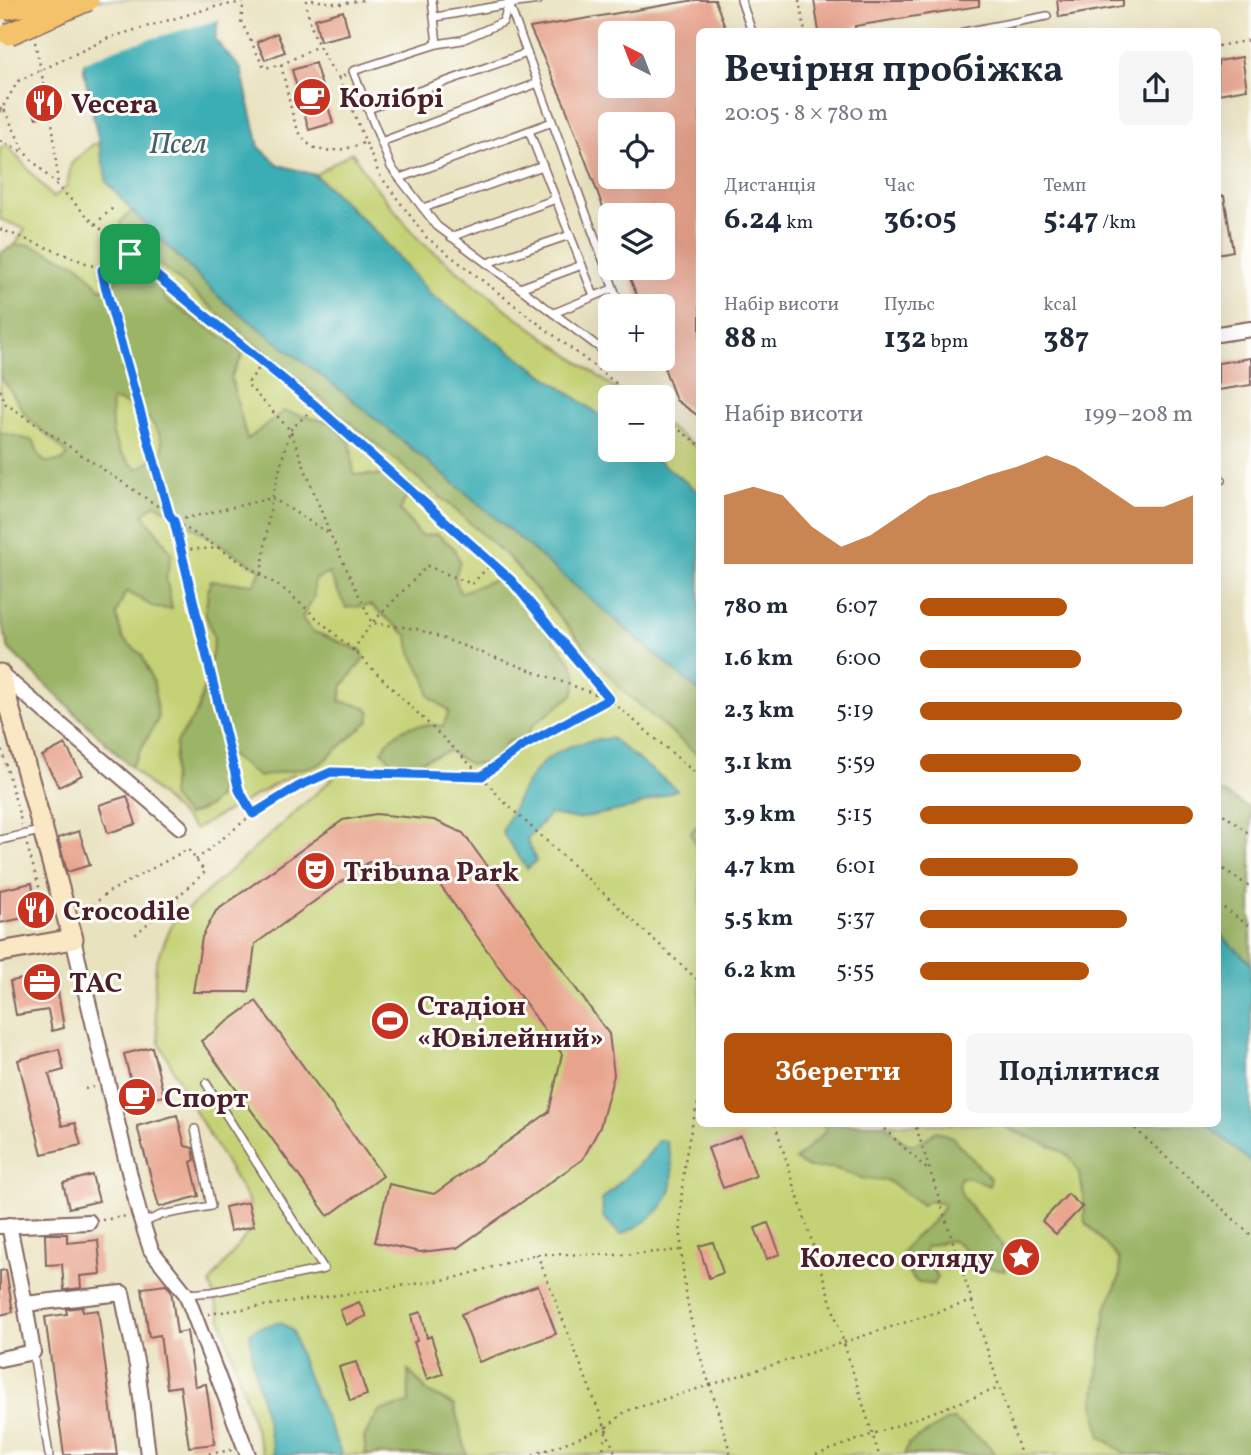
<!DOCTYPE html>
<html lang="uk">
<meta charset="utf-8">
<style>
:root{--surface:#fff;--page:#f6f6f7;--text:#1f2937;--muted:#747a83;--accent:#b45309}
body{margin:0;font-family:Vollkorn,serif;background:var(--page);color:var(--text);height:100vh;display:flex;flex-direction:column;font-size:26px;white-space:nowrap}
*{box-sizing:border-box;margin:0}
p{font-size:23px;color:var(--muted)}
.icon{flex:none;width:38px;height:38px;fill:none;stroke:currentColor;stroke-width:2;stroke-linecap:round;stroke-linejoin:round}
.map{position:relative;flex:1;overflow:hidden}
.details{position:absolute;left:696px;top:28px;width:525px;height:1099px;display:flex;flex-direction:column;background:var(--surface);border-radius:10px;box-shadow:0 7px 28px #0002}
.details>*{flex:none}
.needle{width:46px;rotate:318deg}
.fabs{position:absolute;left:598px;top:21px;display:grid;gap:14px}
.fabs a{display:grid;place-items:center;width:77px;height:77px;border-radius:10px;background:var(--surface);box-shadow:0 7px 28px #0002;font-size:35px}
.pin{position:absolute;display:grid;place-items:center;width:60px;height:60px;color:#fff;margin:-30px;border-radius:14px;box-shadow:0 4px 10px #0006}
.round{display:grid;place-items:center;flex:none;width:74px;height:74px;border-radius:10px;background:var(--page)}
.overview{display:flex;align-items:center;justify-content:space-between;height:119px;padding:0 28px}
h1{font-size:38px;font-weight:700;line-height:52px}
.metrics{display:grid;grid-template-columns:repeat(3,1fr);gap:10px;height:119px;padding:7px 28px}
.metrics div{display:grid;align-content:center}
.metrics b{font-size:30px;font-weight:700}
.metrics small{font-size:19px;font-weight:400}
.metrics p{font-size:19px}
.chart{height:196px;padding:14px 28px}
.chart p{display:flex;justify-content:space-between}
.chart svg{width:100%;height:126px;margin-top:7px;fill:var(--accent);opacity:.7}
.cta{display:flex;gap:14px;margin-top:auto;padding:14px 28px}
.cta a{flex:1;height:80px;border-radius:10px;background:var(--accent);color:#fff;font-size:28px;font-weight:700;line-height:80px;text-align:center}
.cta a+a{background:var(--page);color:var(--text)}
ul{padding:0 28px;list-style:none;font-size:23px}
li{display:grid;grid-template-columns:112px 84px 1fr;align-items:center;height:52px}
li i{height:18px;border-radius:9px;background:var(--accent)}
.map>svg:first-child{display:block}
.green{fill:#c4d274;stroke:#877850;stroke-width:2}
.forest{fill:#9bb466;stroke:#726a48;stroke-width:2;fill-rule:evenodd}
.water{fill:#3badb4;stroke:#426670;stroke-width:2}
.pier{fill:#e9e2bf}
.building{fill:#e8a38c;fill-rule:evenodd}
.lines{fill:none;stroke-linecap:round;stroke-linejoin:round}
.lane-casing{stroke:#82635f;stroke-width:10}
.street-casing{stroke:#82635f;stroke-width:18}
.secondary-casing{stroke:#82635f;stroke-width:23}
.path{stroke:#82635f;stroke-width:2.5;stroke-dasharray:2 5;stroke-linecap:butt}
.lane{stroke:#fff;stroke-width:7}
.street{stroke:#fff;stroke-width:14}
.secondary{stroke:#fae7c3;stroke-width:19}
.primary-bridge-casing{stroke:#82635f;stroke-width:24;stroke-linecap:butt}
.path-bridge{stroke:#82635f;stroke-width:2.5;stroke-dasharray:2 5;stroke-linecap:butt}
.primary-bridge{stroke:#f3c26a;stroke-width:21}
.route-casing{stroke:#fff;stroke-width:14}
.route{stroke:#1a73e8;stroke-width:9}
.labels{text-anchor:middle;stroke-width:6;stroke-linejoin:round;paint-order:stroke}
.poi-label{font-size:28px;font-weight:bold;fill:#4a1f2b;stroke:#fdfcf7;text-anchor:start}
.water-label{font-size:30px;font-style:italic;fill:#435f69;stroke:#fdfcf7}
</style>
<div class="map">
<svg width="1251" height="1455" viewBox="0 0 1251 1455">
<rect width="100%" height="100%" fill="#fdfcf7"/>
<filter id="ink" filterUnits="userSpaceOnUse"><feTurbulence type="fractalNoise" baseFrequency=".0143" numOctaves="2"/><feDisplacementMap in="SourceGraphic" scale="14" xChannelSelector="R" yChannelSelector="G"/><feConvolveMatrix kernelMatrix="1 2 1 2 8 2 1 2 1" color-interpolation-filters="sRGB"/></filter>
<filter id="wash" filterUnits="userSpaceOnUse"><feTurbulence type="fractalNoise" baseFrequency=".00686" numOctaves="4" result="noise"/><feDisplacementMap in="SourceGraphic" scale="28" xChannelSelector="R" yChannelSelector="G"/><feGaussianBlur stdDeviation="1.57" result="paint"/><feColorMatrix in="noise" values="0 0 0 0 0 0 0 0 0 0 0 0 0 0 0 0 0 1.4 0 .05"/><feComposite in="paint" operator="in"/></filter>
<g filter="url(#wash)">
<rect width="100%" height="100%" fill="#e9e2bf"/>
<!-- green -->
<g class="green">
<polygon points="100,143 107,182 221,299 344,393 472,498 700,692 700,1124 1206,1124 1251,1162 1251,1455 263,1455 210,1283 253,1226 249,1202 191,1104 159,1042 154,1000 156,962 173,922 333,778 292,775 195,829 9,649 0,616 0,254 15,245 25,229 0,219 0,147 8,146 53,198 67,186 71,164 92,145"/>
<polygon points="352,152 370,180 419,240 510,312 627,397 611,397 611,423 431,295 377,233 315,175"/>
<polygon points="663,423 700,450 700,493 644,450 663,450"/>
</g>
<!-- forest -->
<g class="forest">
<polygon points="132,211 221,299 344,393 472,498 700,692 700,757 622,690 510,559 451,506 125,236 120,222"/>
<path d="M15 245H30L79 265 101 289 115 282 127 261 154 278 166 300 232 343 243 355 231 377 247 440 283 411 331 423 350 442 354 474 391 476 409 492 400 510 421 536 437 534 453 547 460 561 455 577 460 593 504 576 572 663 577 679 573 695 533 725 525 739 507 742 497 765 469 764 449 751 417 762H392L382 751C397 725 416 723 443 726L449 711 429 696C427 668 410 666 408 636L371 605 346 608 329 573 314 580V597L302 618 312 631 362 651 364 659 343 685 340 701 365 707 370 712 369 721 319 765 259 777 227 753 219 754V796L208 807 187 816 171 797 176 743 198 710 212 653 214 637 205 613 210 581 254 584 261 570 156 504 143 514 172 553 166 577 172 609 155 608 126 591 116 614 123 639 142 655 154 684 158 719 131 767 9 649 0 616V432L34 441 39 456 45 462 62 461 68 455C56 440 36 428 26 415 16 401 13 391 0 377V253ZM112 400C136 403 167 429 162 453L138 469C112 452 110 430 112 400Z"/>
<polygon points="1218,790 1251,809 1251,963 1218,933"/>
<polygon points="700,823 700,858 691,832"/>
<path d="M823 1124H884C906 1145 910 1153 936 1131L952 1137 991 1179 989 1186 968 1177 960 1178C952 1197 991 1225 1001 1243 1005 1251 1004 1262 1005 1271 997 1269 985 1268 978 1262 951 1240 963 1235 925 1247V1256L938 1278 933 1285 917 1282 900 1264C900 1238 936 1228 944 1204L928 1201 922 1205 888 1181 864 1179 834 1168H809L795 1160 826 1131Z"/>
<path d="M999 1124H1206L1251 1162V1455H1127L1101 1437 1094 1403 1106 1309 1120 1276 1119 1259 1085 1222C1083 1138 1062 1156 999 1124Z"/>
<polygon points="408,1370 428,1392 454,1405 467,1455 366,1455 364,1437 379,1411 409,1403"/>
<path d="M954 1420C966 1430 990 1442 995 1455H904L908 1444 946 1421Z"/>
</g>
<!-- water -->
<g class="water">
<polygon points="84,0 221,0 215,40 241,69 259,147 279,165 315,175 377,233 431,295 611,423 611,450 644,450 700,493 700,692 472,498 344,393 221,299 132,211 107,182 84,71"/>
<path d="M611 738 677 790 631 808 577 819 550 814 527 839 536 861 527 869 502 832C528 775 541 744 611 738Z"/>
<polygon points="1218,933 1251,963 1251,1162 1206,1124 1218,1124"/>
<path d="M658 1140 666 1141C684 1190 666 1215 620 1235L603 1216 602 1200 649 1154Z"/>
<path d="M281 1322 293 1331C303 1374 325 1413 342 1455H274L252 1358 250 1333 257 1328Z"/>
</g>
<!-- pier -->
<polygon class="pier" points="81,0 224,0 222,19 118,48 80,64"/>
<g id="blocks">
<!-- building -->
<g class="building">
<path d="M695 0H715L727 32H700V417L676 400 661 359H663V306H641L626 268H663V215H606L564 103 530 28ZM611 33H663V86H611ZM611 124H663V177H611Z"/>
<polygon points="814,0 979,0 979,6 855,26 855,32 819,32"/>
<polygon points="1057,0 1123,0 1123,6 1059,17"/>
<polygon points="343,11 349,34 320,41 315,19"/>
<polygon points="277,33 285,52 265,60 257,42"/>
<polygon points="1242,57 1247,89 1218,94 1218,61"/>
<polygon points="315,63 333,123 309,130 292,70"/>
<polygon points="56,91 63,106 36,118 30,103"/>
<polygon points="1218,196 1224,196 1233,251 1218,254"/>
<polygon points="1251,358 1251,385 1218,390 1218,363"/>
<polygon points="65,744 82,775 59,787 42,756"/>
<polygon points="127,796 136,824 108,833 99,805"/>
<polygon points="376,814 434,820 463,833 609,1034 614,1075 600,1127 583,1159 457,1248 420,1252 375,1242 389,1184 434,1194 549,1112 562,1054 429,870 369,862 255,944 249,992 193,992 202,937 216,911 343,820"/>
<polygon points="79,831 90,865 67,872 58,838"/>
<polygon points="32,883 37,915 0,923 0,890"/>
<polygon points="55,974 64,1028 52,1031 48,1010 16,1015 10,981"/>
<polygon points="256,1001 383,1176 328,1216 201,1041"/>
<polygon points="152,1047 164,1096 136,1102 124,1054"/>
<polygon points="59,1049 64,1070 49,1074 62,1126 75,1123 81,1145 42,1154 18,1060"/>
<polygon points="177,1115 185,1146 193,1148 195,1160 191,1162 199,1196 159,1207 137,1126"/>
<polygon points="741,1136 756,1176 723,1188 708,1148"/>
<polygon points="92,1175 99,1201 69,1208 63,1183"/>
<polygon points="1068,1194 1082,1207 1056,1234 1042,1221"/>
<polygon points="248,1202 254,1226 230,1231 225,1207"/>
<polygon points="768,1223 780,1254 767,1259 755,1228"/>
<polygon points="45,1234 67,1234 67,1243 98,1240 101,1274 80,1276 81,1288 64,1290 62,1264 46,1265"/>
<polygon points="713,1242 723,1273 709,1278 699,1246"/>
<polygon points="6,1270 13,1312 0,1315 0,1271"/>
<polygon points="166,1285 171,1290 177,1333 187,1331 195,1386 206,1384 215,1444 189,1447 180,1386 167,1388 160,1335 149,1337 142,1288"/>
<polygon points="538,1285 556,1334 479,1362 461,1314"/>
<polygon points="359,1302 366,1316 346,1325 340,1310"/>
<polygon points="82,1307 83,1312 98,1310 117,1455 64,1455 45,1317 67,1314 66,1309"/>
<polygon points="421,1312 427,1338 431,1336 443,1374 427,1379 414,1342 417,1341 411,1315"/>
<polygon points="356,1362 367,1395 350,1401 339,1367"/>
</g>
</g>
</g>
<g filter="url(#ink)">
<use href="#blocks" fill-opacity="0" stroke="#82635f" stroke-width="2"/>
<g class="lines">
<!-- lane casing -->
<g class="lane-casing">
<g id="lane">
<polyline points="432,0 437,44 462,40 503,22 509,4 539,0"/>
<polyline points="741,0 752,32"/>
<polyline points="436,17 509,4 620,306"/>
<polyline points="964,32 1047,16"/>
<polyline points="437,44 353,71 391,167 437,226 608,354 611,352"/>
<polyline points="368,109 527,53"/>
<polyline points="529,131 594,296"/>
<polyline points="381,142 538,83"/>
<polyline points="400,178 552,122"/>
<polyline points="423,208 543,166"/>
<polyline points="451,237 556,199"/>
<polyline points="487,263 570,235"/>
<polyline points="520,288 582,265"/>
<polyline points="554,313 612,289"/>
<polyline points="1218,477 1222,480"/>
<polyline points="0,840 40,831"/>
<polyline points="143,1223 161,1215 211,1206 195,1129"/>
<polyline points="187,1294 212,1292 324,1269 206,1083"/>
<polyline points="33,1352 49,1455"/>
</g>
</g>
<!-- street casing -->
<g class="street-casing">
<g id="street">
<polyline points="1218,334 1251,329"/>
<polyline points="0,673 180,827"/>
<polyline points="73,939 139,1213 151,1250 186,1294 248,1455"/>
<polyline points="9,1225 25,1304"/>
<polyline points="0,1226 89,1222"/>
<polyline points="0,1359 33,1352 25,1304 122,1293 137,1366 148,1455"/>
</g>
</g>
<!-- secondary casing -->
<g class="secondary-casing">
<polyline id="secondary" points="0,674 73,939 0,952"/>
</g>
<!-- path -->
<g class="path">
<polyline points="244,0 241,21 264,68 281,65 318,46"/>
<path d="M306 0C309 29 321 56 339 78"/>
<polyline points="312,0 341,4 363,0"/>
<polyline points="799,0 805,32"/>
<polyline points="35,42 53,128 58,187"/>
<polyline points="1218,46 1251,40"/>
<path d="M281 65C296 122 292 171 366 142"/>
<polyline points="345,75 339,78 379,174 426,237 634,397"/>
<polyline points="0,109 3,107 25,153 95,224 405,482 511,580 609,699 700,777"/>
<polyline points="0,112 18,81"/>
<polyline points="0,141 25,153"/>
<polyline points="95,224 115,206"/>
<polyline points="0,229 101,269"/>
<polyline points="102,270 180,550 219,548 285,590 353,650 482,776 501,799 700,982"/>
<polyline points="102,270 130,255"/>
<polyline points="0,390 6,404 168,513"/>
<polyline points="663,418 700,445"/>
<polyline points="219,548 174,521 272,498 290,430 316,406"/>
<polyline points="180,550 239,790 253,814"/>
<polyline points="261,574 272,498 330,534"/>
<polyline points="353,650 372,623 427,566 472,584 492,563"/>
<polyline points="0,743 22,825"/>
<polyline points="1218,810 1251,835"/>
<polyline points="27,845 49,922 44,928"/>
<polyline points="196,860 253,814 299,786 331,772 482,776 523,746 609,699 417,629 372,623 330,534 290,430 247,384 263,363"/>
<polyline points="1218,865 1251,888"/>
<polyline points="1218,904 1251,927"/>
<polyline points="82,914 107,893 188,849 205,872 135,935"/>
<polyline points="85,1089 95,1087"/>
<path d="M700 1097C670 1191 676 1294 710 1385L972 1301 915 1124"/>
<polyline points="775,1124 879,1455"/>
<polyline points="879,1124 930,1172"/>
<polyline points="1130,1124 1251,1235"/>
<polyline points="102,1220 127,1216"/>
<polyline points="537,1254 616,1455"/>
<polyline points="972,1302 1021,1455"/>
<polyline points="208,1314 455,1278 537,1254 621,1255 681,1250"/>
<polyline points="202,1455 232,1450"/>
<polyline points="533,1455 607,1427"/>
<polyline points="602,1455 607,1427 626,1411 710,1385 731,1455"/>
<polyline points="816,1455 999,1388"/>
</g>
<!-- lane -->
<use href="#lane" class="lane"/>
<!-- street -->
<use href="#street" class="street"/>
<!-- secondary -->
<use href="#secondary" class="secondary"/>
<!-- primary-bridge casing -->
<g class="primary-bridge-casing">
<g id="primary-bridge">
<polyline points="4,9 59,0"/>
<polyline points="9,34 88,0"/>
</g>
</g>
<!-- path-bridge -->
<polyline class="path-bridge" points="18,81 111,37 214,7 255,0"/>
<!-- primary-bridge -->
<use href="#primary-bridge" class="primary-bridge"/>
</g>
</g>
<g class="lines" filter="url(#ink)">
<!-- route casing -->
<g class="route-casing">
<polygon id="route" points="130,254 316,406 511,580 609,699 523,746 482,776 331,772 299,786 253,814 239,790 174,521 169,514 105,286 102,270"/>
</g>
<!-- route -->
<use href="#route" class="route"/>
</g>
<!-- icons -->
<defs>
<g id="cafe-disc" transform="scale(2.0125)"><circle r="9.5" fill="#c8321e" stroke="#fdfcf7"/><path d="M-5.5-4.5H6V0H3Q3 3.5 0 3.5H-2.5Q-5.5 3.5-5.5 0ZM3-3.2v2h1.7v-2ZM-6 4.5H4V6H-6Z" fill="#fff"/></g>
<g id="restaurant-disc" transform="scale(2.0125)"><circle r="9.5" fill="#c8321e" stroke="#fdfcf7"/><path d="M-5-6h1v4h1v-4h1v4h1v-4h1v5L-1.5 .5V6h-2V.5L-5-1ZM5-6V6H3V1.5H1.5Q1.5-4 5-6Z" fill="#fff"/></g>
<g id="theatre-disc" transform="scale(2.0125)"><circle r="9.5" fill="#c8321e" stroke="#fdfcf7"/><path d="M-5-5.5Q0-4 5-5.5V0Q5 5 0 6Q-5 5-5 0ZM-3.3-2.5H-1v1.5H-3.3ZM1-2.5H3.3v1.5H1ZM-2.8 1Q0 5.5 2.8 1Z" fill="#fff"/></g>
<g id="office-disc" transform="scale(2.0125)"><circle r="9.5" fill="#c8321e" stroke="#fdfcf7"/><path d="M-6-3h4V-5.5h4V-3h4V5H-6ZM-1-4.5V-3h2v-1.5ZM-6 0V1H6V0Z" fill="#fff"/></g>
<g id="stadium-disc" transform="scale(2.0125)"><circle r="9.5" fill="#c8321e" stroke="#fdfcf7"/><path d="M0-5a6.5 5 0 1 0 0 10a6.5 5 0 1 0 0-10ZM-3.5-1.8h7v3.6h-7Z" fill="#fff"/></g>
<g id="sight-disc" transform="scale(2.0125)"><circle r="9.5" fill="#c8321e" stroke="#fdfcf7"/><path d="M0-6L1.8-2.2L6-1.7L2.9 1.2L3.7 5.4L0 3.3L-3.7 5.4L-2.9 1.2L-6-1.7L-1.8-2.2Z" fill="#fff"/></g>
</defs>
<g fill-rule="evenodd">
<use href="#cafe-disc" x="312" y="97"/>
<use href="#restaurant-disc" x="44" y="103"/>
<use href="#theatre-disc" x="316" y="871"/>
<use href="#restaurant-disc" x="36" y="910"/>
<use href="#office-disc" x="42" y="982"/>
<use href="#stadium-disc" x="390" y="1021"/>
<use href="#cafe-disc" x="137" y="1097"/>
<use href="#sight-disc" x="1021" y="1257"/>
</g>
<g class="labels">
<!-- poi labels -->
<g class="poi-label">
<text x="339" y="107">Колібрі</text>
<text x="71" y="113">Vecera</text>
<text x="343" y="881">Tribuna Park</text>
<text x="63" y="920">Crocodile</text>
<text x="69" y="992">ТАС</text>
<text x="417" y="1015">Стадіон<tspan x="417" dy="32">«Ювілейний»</tspan></text>
<text x="164" y="1107">Спорт</text>
<text x="994" y="1267" text-anchor="end">Колесо огляду</text>
</g>
<!-- water labels -->
<g class="water-label">
<text x="178" y="153">Псел</text>
</g>
</g>
</svg>
<div class="fabs">
<a><svg class="needle" viewBox="-14 -14 28 28"><path d="M0-13l5 13h-10z" fill="#e53935"/><path d="M0 13l5-13h-10z" fill="#747a83"/></svg></a>
<a><svg class="icon" aria-label="locate" viewBox="0 0 24 24"><circle cx="12" cy="12" r="6"/><path d="M12 2v4M12 18v4M2 12h4M18 12h4"/></svg></a>
<a><svg class="icon" aria-label="layers" viewBox="0 0 24 24"><path d="M12 4l9 5-9 5-9-5zM3 14l9 5 9-5"/></svg></a>
<a>+</a>
<a>−</a>
</div>
<div class="pin" style="left:130px;top:254px;background:#1e9e55"><svg class="icon" aria-label="arrive" viewBox="0 0 24 24"><path d="M6 21V4h12l-3 4 3 4H6"/></svg></div>
<section class="details">
<div class="overview"><div><h1>Вечірня пробіжка</h1><p>20:05 · 8 × 780 m</p></div><a class="round"><svg class="icon" aria-label="share" viewBox="0 0 24 24"><path d="M12 15V3M7 8l5-5 5 5M5 13v7h14v-7"/></svg></a></div>
<div class="metrics">
<div><p>Дистанція</p><b>6.24<small> km</small></b></div>
<div><p>Час</p><b>36:05</b></div>
<div><p>Темп</p><b>5:47<small> /km</small></b></div>
</div>
<div class="metrics">
<div><p>Набір висоти</p><b>88<small> m</small></b></div>
<div><p>Пульс</p><b>132<small> bpm</small></b></div>
<div><p>kcal</p><b>387</b></div>
</div>
<div class="chart"><p><span>Набір висоти</span>199–208 m</p>
<svg viewBox="0 0 160 44" preserveAspectRatio="none"><path d="M0 44V20L10 17L20 20L30 31L40 38L50 34L60 27L70 20L80 17L90 13L100 10L110 6L120 10L130 17L140 24L150 24L160 20V44z"/></svg>
</div>
<ul>
<li><b>780 m</b>6:07<i style="width:54%"></i></li>
<li><b>1.6 km</b>6:00<i style="width:59%"></i></li>
<li><b>2.3 km</b>5:19<i style="width:96%"></i></li>
<li><b>3.1 km</b>5:59<i style="width:59%"></i></li>
<li><b>3.9 km</b>5:15<i style="width:100%"></i></li>
<li><b>4.7 km</b>6:01<i style="width:58%"></i></li>
<li><b>5.5 km</b>5:37<i style="width:76%"></i></li>
<li><b>6.2 km</b>5:55<i style="width:62%"></i></li>
</ul>
<div class="cta"><a>Зберегти</a><a>Поділитися</a></div>
</section>
</div>
